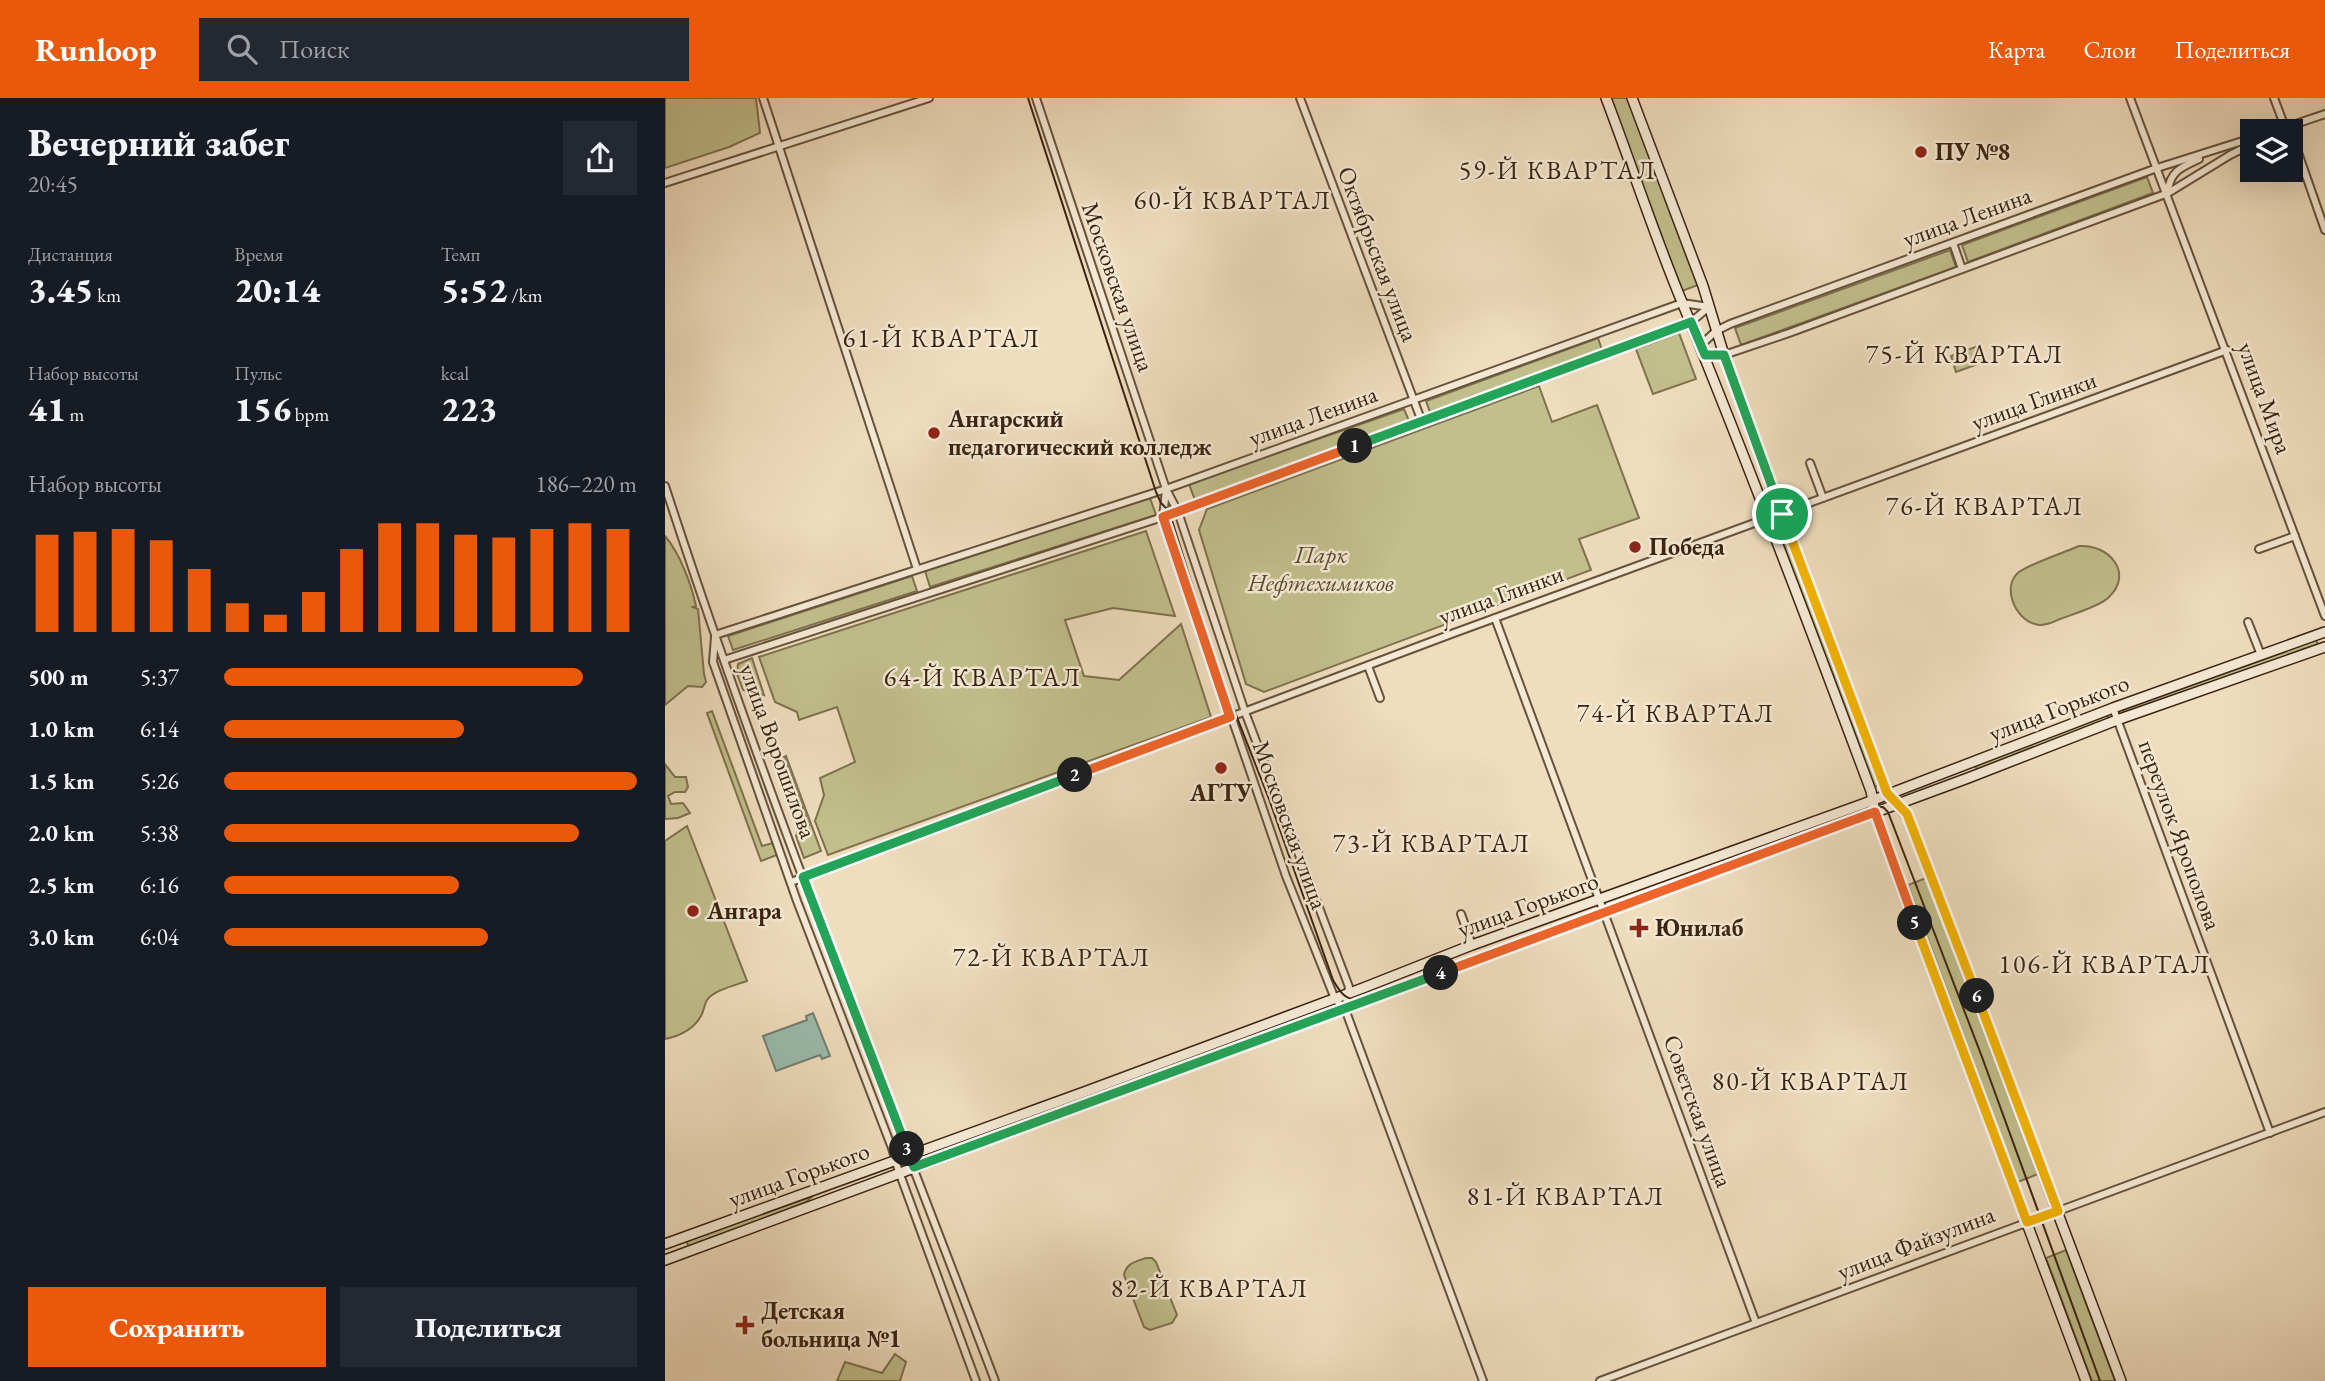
<!DOCTYPE html>
<html lang="ru">
<meta charset="utf-8">
<style>
:root{--surface:#171b24;--page:#242831;--text:#f1f3f6;--muted:#9ea1a6;--accent:#ea580c}
body{margin:0;font-family:"EB Garamond",serif;background:var(--page);color:var(--text);height:100vh;display:flex;flex-direction:column;font-size:26px;white-space:nowrap}
*{box-sizing:border-box;margin:0}
p{font-size:23px;color:var(--muted)}
.icon{flex:none;width:38px;height:38px;fill:none;stroke:currentColor;stroke-width:2;stroke-linecap:round;stroke-linejoin:round}
.map{position:relative;flex:1;overflow:hidden}
.side{display:flex;flex-direction:column;background:var(--surface);width:665px}
.side>*{flex:none}
.fabs{position:absolute;left:1575px;top:21px;display:grid;gap:14px}
.fabs a{display:grid;place-items:center;width:63px;height:63px;border-radius:0px;background:var(--surface);box-shadow:0 7px 28px #0002;font-size:35px}
.pin{position:absolute;display:grid;place-items:center;width:60px;height:60px;color:#fff;margin:-30px;border:4px solid #fff;border-radius:50%;box-shadow:0 2px 7px #0007}
.km{position:absolute;width:35px;height:35px;margin:-18px;border-radius:50%;background:#222;color:#fff;font-size:19px;line-height:35px;text-align:center}
.round{display:grid;place-items:center;flex:none;width:74px;height:74px;border-radius:0px;background:var(--page)}
.overview{display:flex;align-items:center;justify-content:space-between;height:119px;padding:0 28px}
h1{font-size:38px;font-weight:800;line-height:52px}
.metrics{display:grid;grid-template-columns:repeat(3,1fr);gap:10px;height:119px;padding:7px 28px}
.metrics div{display:grid;align-content:center}
.metrics b{font-size:35px;font-weight:800}
.metrics small{font-size:19px;font-weight:400}
.metrics p{font-size:19px}
.chart{height:196px;padding:14px 28px}
.chart p{display:flex;justify-content:space-between}
.chart svg{width:100%;height:126px;margin-top:7px;stroke:var(--accent);stroke-width:6}
.button{display:flex;gap:14px;margin-top:auto;padding:14px 28px}
.button a{flex:1;height:80px;border-radius:0px;background:var(--accent);color:#fff;font-size:28px;font-weight:800;line-height:80px;text-align:center}
.button a+a{background:var(--page);color:var(--text)}
ul{padding:0 28px;list-style:none;font-size:23px}
li{display:grid;grid-template-columns:112px 84px 1fr;align-items:center;height:52px}
li i{height:18px;border-radius:9px;background:var(--accent)}
header{display:flex;align-items:center;gap:42px;box-sizing:border-box;height:98px;padding:0 35px;background:var(--accent);color:#fff}
header strong{font-size:33px}
nav{display:flex;gap:38px;margin-inline-start:auto;font-size:24px}
.search{width:490px;height:63px;background:var(--page);display:flex;align-items:center;gap:18px;box-sizing:border-box;padding:0 24px;border-radius:0px;color:var(--muted);font-size:26px}
main{display:flex;flex:1;min-height:0}
.map>svg:first-child{display:block}
.green{fill:#c1bf8c;stroke:#7e714e;stroke-width:2}
.water{fill:#9abcae;stroke:#747f6f;stroke-width:2}
.lines{fill:none;stroke-linecap:round;stroke-linejoin:round}
.street-casing{stroke:#67523c;stroke-width:10}
.secondary-casing{stroke:#3a2311;stroke-width:12}
.street{stroke:#f5e9d5;stroke-width:6}
.secondary{stroke:#f5e9d5;stroke-width:9}
.tram{stroke:#3a2311;stroke-width:2}
.split-1-casing{stroke:#fff;stroke-width:14}
.split-2-casing{stroke:#fff;stroke-width:14}
.split-3-casing{stroke:#fff;stroke-width:14}
.split-4-casing{stroke:#fff;stroke-width:14}
.split-5-casing{stroke:#fff;stroke-width:14}
.split-6-casing{stroke:#fff;stroke-width:14}
.split-7-casing{stroke:#fff;stroke-width:14}
.split-1{stroke:#22a559;stroke-width:9}
.split-2{stroke:#f0652b;stroke-width:9}
.split-3{stroke:#22a559;stroke-width:9}
.split-4{stroke:#22a559;stroke-width:9}
.split-5{stroke:#f0652b;stroke-width:9}
.split-6{stroke:#f5b400;stroke-width:9}
.split-7{stroke:#f5b400;stroke-width:9}
.poi-dot{fill:#8f2418;stroke:#f5e9d5;stroke-width:2.5}
.labels{text-anchor:middle;stroke-width:5;stroke-linejoin:round;paint-order:stroke}
.poi-label{font-size:24px;font-weight:bold;fill:#3a2311;stroke:#f5e9d5;text-anchor:start}
.street-label{font-size:24px;fill:#3a2311;stroke:#f5e9d5}
.park-label{font-size:24px;font-style:italic;fill:#5c4a30;stroke:#f5e9d5}
.neighbourhood-label{font-size:26px;letter-spacing:2px;fill:#3a2311;stroke:#f5e9d5}
</style>
<header>
<strong>Runloop</strong>
<div class="search"><svg class="icon" aria-label="search" viewBox="0 0 24 24"><circle cx="10" cy="10" r="6"/><path d="M15 15l6 6"/></svg>Поиск</div>
<nav><a>Карта</a><a>Слои</a><a>Поделиться</a></nav>
</header>
<main>
<section class="side">
<div class="overview"><div><h1>Вечерний забег</h1><p>20:45</p></div><a class="round"><svg class="icon" aria-label="share" viewBox="0 0 24 24"><path d="M12 15V3M7 8l5-5 5 5M5 13v7h14v-7"/></svg></a></div>
<div class="metrics">
<div><p>Дистанция</p><b>3.45<small> km</small></b></div>
<div><p>Время</p><b>20:14</b></div>
<div><p>Темп</p><b>5:52<small> /km</small></b></div>
</div>
<div class="metrics">
<div><p>Набор высоты</p><b>41<small> m</small></b></div>
<div><p>Пульс</p><b>156<small> bpm</small></b></div>
<div><p>kcal</p><b>223</b></div>
</div>
<div class="chart"><p><span>Набор высоты</span>186–220 m</p>
<svg viewBox="0 0 160 44" preserveAspectRatio="none"><path d="M5 44V10M15 44V9M25 44V8M35 44V12M45 44V22M55 44V34M65 44V38M75 44V30M85 44V15M95 44V6M105 44V6M115 44V10M125 44V11M135 44V8M145 44V6M155 44V8"/></svg>
</div>
<ul>
<li><b>500 m</b>5:37<i style="width:87%"></i></li>
<li><b>1.0 km</b>6:14<i style="width:58%"></i></li>
<li><b>1.5 km</b>5:26<i style="width:100%"></i></li>
<li><b>2.0 km</b>5:38<i style="width:86%"></i></li>
<li><b>2.5 km</b>6:16<i style="width:57%"></i></li>
<li><b>3.0 km</b>6:04<i style="width:64%"></i></li>
</ul>
<div class="button"><a>Сохранить</a><a>Поделиться</a></div>
</section>
<div class="map">
<svg width="1660" height="1283" viewBox="0 0 1660 1283">
<rect width="100%" height="100%" fill="#efddbe"/>
<filter id="stains"><feTurbulence type="fractalNoise" baseFrequency=".00286" numOctaves="4"/><feColorMatrix values="0 0 0 0 .2 0 0 0 0 .09 0 0 0 0 .02 0 0 0 .5 -.17"/></filter>
<radialGradient id="worn" r=".72"><stop offset=".6" stop-color="#630" stop-opacity="0"/><stop offset="1" stop-color="#630" stop-opacity=".3"/></radialGradient>
<!-- green -->
<g class="green">
<polygon points="0,0 91,0 95,35 64,49 0,70"/>
<polygon points="945,0 963,0 1033,187 1017,193"/>
<polygon points="1482,79 1488,95 1303,164 1297,147"/>
<polygon points="1285,152 1291,169 1076,247 1070,230"/>
<polygon points="1014,235 1031,281 988,296 971,251"/>
<polygon points="933,240 937,252 765,314 761,303"/>
<polygon points="1313,248 1319,264 1291,274 1286,258"/>
<polygon points="874,288 887,324 932,307 974,420 914,441 926,472 599,594 581,586 534,432 542,411"/>
<polygon points="739,311 744,323 530,402 524,386"/>
<polygon points="485,400 491,417 265,489 260,473"/>
<polygon points="1114,423 1213,688 1208,689 1110,425"/>
<polygon points="481,433 510,518 448,510 400,522 419,578 454,582 516,526 546,619 163,757 150,723 159,697 155,680 190,664 172,609 134,622 132,614 110,604 94,559"/>
<path d="M0 438C15 456 26 485 31 508L28 509 33 511 39 576 41 584 37 589 23 588 0 607Z"/>
<path d="M1414 448C1444 446 1469 475 1444 499 1436 508 1408 516 1395 521 1388 524 1378 529 1370 526 1350 521 1336 488 1354 474 1367 465 1398 455 1414 448Z"/>
<polygon points="247,478 252,493 68,552 63,538"/>
<polygon points="1651,540 1653,548 1460,617 1457,610"/>
<polygon points="87,560 99,597 78,592 72,576 73,566"/>
<polygon points="47,613 97,748 108,745 112,757 96,763 42,615"/>
<polygon points="1442,616 1445,623 1312,673 1310,666"/>
<polygon points="121,658 156,753 139,760 131,738 133,733 144,727 119,659"/>
<polygon points="0,666 10,679 21,679 23,689 20,694 10,694 3,698 6,706 18,705 25,715 13,720 0,721"/>
<path d="M22 728 82 883C71 887 49 892 42 902 39 907 39 913 36 918 28 932 15 938 0 941V743Z"/>
<polygon points="1261,780 1373,1076 1353,1084 1243,787"/>
<polygon points="630,920 625,927 427,1000 425,996"/>
<polygon points="419,998 420,1003 264,1060 263,1055"/>
<polygon points="148,1098 141,1104 24,1149 21,1143"/>
<polygon points="1401,1152 1450,1283 1427,1283 1381,1160"/>
<path d="M481 1160H487L491 1164 512 1217 507 1225 485 1232 479 1229 459 1177C461 1165 470 1164 481 1160Z"/>
<polygon points="230,1256 241,1264 235,1283 172,1283 180,1264 217,1275"/>
</g>
<!-- water -->
<polygon class="water" points="148,915 165,958 157,961 155,957 111,973 98,938 142,922 141,918"/>
<g class="lines">
<!-- street casing -->
<g class="street-casing">
<g id="street">
<polyline points="98,0 252,471"/>
<polyline points="371,0 501,391 513,414 580,614 684,889 680,911"/>
<polyline points="635,0 757,324"/>
<polyline points="1465,0 1660,518"/>
<polyline points="1609,0 1621,32"/>
<polyline points="1610,33 1660,16"/>
<polyline points="1626,39 1630,46 1660,132"/>
<polyline points="0,85 264,0"/>
<path d="M1503 93C1505 73 1517 69 1534 61"/>
<polyline points="1288,145 1297,171"/>
<polyline points="1036,247 1051,233 1065,226 1492,70 1587,40"/>
<polyline points="1040,257 1059,257 1124,235 1503,95 1565,57 1587,46"/>
<polyline points="1145,365 1158,400"/>
<path d="M0 388C98 690 217 986 330 1283"/>
<polyline points="501,392 498,419 621,778 670,901 680,911 818,1283"/>
<polyline points="1594,451 1630,438"/>
<polyline points="830,520 1091,1225"/>
<polyline points="1583,524 1596,557"/>
<polyline points="50,537 501,391 1017,205 1044,209"/>
<polyline points="50,539 48,564 132,803 227,1050 233,1071 311,1283"/>
<polyline points="59,562 513,414 1026,224 1044,209"/>
<polyline points="703,568 715,600"/>
<polyline points="1448,610 1605,1035"/>
<polyline points="126,784 789,535 1562,252"/>
<polyline points="796,816 807,847"/>
<polyline points="935,1283 1660,1014"/>
</g>
</g>
<!-- secondary casing -->
<g class="secondary-casing">
<g id="secondary">
<path d="M941 0C967 68 989 137 1017 204 1083 365 1145 529 1206 693L1210 714 1243 808 1421 1283"/>
<polyline points="967,0 1038,188 1059,257 1172,565 1222,695 1244,720 1456,1283"/>
<polyline points="0,1146 422,993 698,890 807,847 1198,706 1448,610 1660,534"/>
<polyline points="0,1162 1303,680 1452,622 1660,549"/>
</g>
</g>
<!-- street -->
<use href="#street" class="street"/>
<!-- secondary -->
<use href="#secondary" class="secondary"/>
<!-- tram -->
<path class="tram" d="M363 0 491 394 496 405 504 413 555 576 604 701 668 882C674 892 680 903 693 901L1205 710 1218 709 1223 714 1317 959 1435 1283"/>
</g>
<g class="lines">
<!-- split-1 casing -->
<g class="split-1-casing">
<polyline id="split-1" points="690,348 1026,224 1040,257 1059,257 1117,416"/>
</g>
<!-- split-2 casing -->
<g class="split-2-casing">
<polyline id="split-2" points="410,677 565,619 498,419 690,348"/>
</g>
<!-- split-3 casing -->
<g class="split-3-casing">
<polyline id="split-3" points="242,1051 138,779 410,677"/>
</g>
<!-- split-4 casing -->
<g class="split-4-casing">
<polyline id="split-4" points="242,1051 249,1069 776,875"/>
</g>
<!-- split-5 casing -->
<g class="split-5-casing">
<polyline id="split-5" points="776,875 1210,714 1250,825"/>
</g>
<!-- split-6 casing -->
<g class="split-6-casing">
<polyline id="split-6" points="1250,825 1362,1124 1393,1113 1312,898"/>
</g>
<!-- split-7 casing -->
<g class="split-7-casing">
<polyline id="split-7" points="1117,416 1222,695 1242,716 1312,898"/>
</g>
<!-- split-1 -->
<use href="#split-1" class="split-1"/>
<!-- split-2 -->
<use href="#split-2" class="split-2"/>
<!-- split-3 -->
<use href="#split-3" class="split-3"/>
<!-- split-4 -->
<use href="#split-4" class="split-4"/>
<!-- split-5 -->
<use href="#split-5" class="split-5"/>
<!-- split-6 -->
<use href="#split-6" class="split-6"/>
<!-- split-7 -->
<use href="#split-7" class="split-7"/>
</g>
<!-- markers -->
<g class="poi-dot">
<circle cx="1256" cy="54" r="7"/>
<circle cx="269" cy="335" r="7"/>
<circle cx="970" cy="449" r="7"/>
<circle cx="556" cy="670" r="7"/>
<circle cx="28" cy="813" r="7"/>
<path d="M970.5 819.5h7v7h7v7h-7v7h-7v-7h-7v-7h7z"/>
<path d="M76.5 1216.5h7v7h7v7h-7v7h-7v-7h-7v-7h7z"/>
</g>
<g class="labels">
<!-- poi labels -->
<g class="poi-label">
<text x="1270" y="62">ПУ №8</text>
<text x="283" y="329">Ангарский<tspan x="283" dy="28">педагогический колледж</tspan></text>
<text x="984" y="457">Победа</text>
<text x="556" y="703" text-anchor="middle">АГТУ</text>
<text x="42" y="821">Ангара</text>
<text x="990" y="838">Юнилаб</text>
<text x="96" y="1221">Детская<tspan x="96" dy="28">больница №1</tspan></text>
</g>
<!-- street labels -->
<g class="street-label">
<text transform="translate(1302 119) rotate(-20)" y="8">улица Ленина</text>
<text transform="translate(713 156) rotate(69)" y="8">Октябрьская улица</text>
<text transform="translate(453 189) rotate(71)" y="8">Московская улица</text>
<text transform="translate(1600 300) rotate(70)" y="8">улица Мира</text>
<text transform="translate(1369 303) rotate(-20)" y="8">улица Глинки</text>
<text transform="translate(648 318) rotate(-20)" y="8">улица Ленина</text>
<text transform="translate(836 497) rotate(-20)" y="8">улица Глинки</text>
<text transform="translate(1394 610) rotate(-21)" y="8">улица Горького</text>
<text transform="translate(113 653) rotate(70)" y="8">улица Ворошилова</text>
<text transform="translate(625 727) rotate(70)" y="8">Московская улица</text>
<text transform="translate(1515 737) rotate(70)" y="8">переулок Ярополова</text>
<text transform="translate(863 807) rotate(-20)" y="8">улица Горького</text>
<text transform="translate(1033 1013) rotate(70)" y="8">Советская улица</text>
<text transform="translate(134 1077) rotate(-20)" y="8">улица Горького</text>
<text transform="translate(1251 1145) rotate(-21)" y="8">улица Файзулина</text>
</g>
<!-- park labels -->
<g class="park-label">
<text x="656" y="465">Парк<tspan x="656" dy="28">Нефтехимиков</tspan></text>
</g>
<!-- neighbourhood labels -->
<g class="neighbourhood-label">
<text x="893" y="81">59-Й КВАРТАЛ</text>
<text x="568" y="111">60-Й КВАРТАЛ</text>
<text x="277" y="249">61-Й КВАРТАЛ</text>
<text x="1300" y="265">75-Й КВАРТАЛ</text>
<text x="1320" y="417">76-Й КВАРТАЛ</text>
<text x="318" y="588">64-Й КВАРТАЛ</text>
<text x="1011" y="624">74-Й КВАРТАЛ</text>
<text x="767" y="754">73-Й КВАРТАЛ</text>
<text x="387" y="868">72-Й КВАРТАЛ</text>
<text x="1440" y="875">106-Й КВАРТАЛ</text>
<text x="1146" y="992">80-Й КВАРТАЛ</text>
<text x="901" y="1107">81-Й КВАРТАЛ</text>
<text x="545" y="1199">82-Й КВАРТАЛ</text>
</g>
</g>
<rect width="100%" height="100%" filter="url(#stains)"/>
<rect width="100%" height="100%" fill="url(#worn)"/>
</svg>
<div class="fabs">
<a><svg class="icon" aria-label="layers" viewBox="0 0 24 24"><path d="M12 4l9 5-9 5-9-5zM3 14l9 5 9-5"/></svg></a>
</div>
<div class="pin" style="left:1117px;top:416px;background:#1e9e55"><svg class="icon" aria-label="arrive" viewBox="0 0 24 24"><path d="M6 21V4h12l-3 4 3 4H6"/></svg></div>
<b class="km" style="left:690px;top:348px">1</b>
<b class="km" style="left:410px;top:677px">2</b>
<b class="km" style="left:242px;top:1051px">3</b>
<b class="km" style="left:776px;top:875px">4</b>
<b class="km" style="left:1250px;top:825px">5</b>
<b class="km" style="left:1312px;top:898px">6</b>
</div>
</main>
